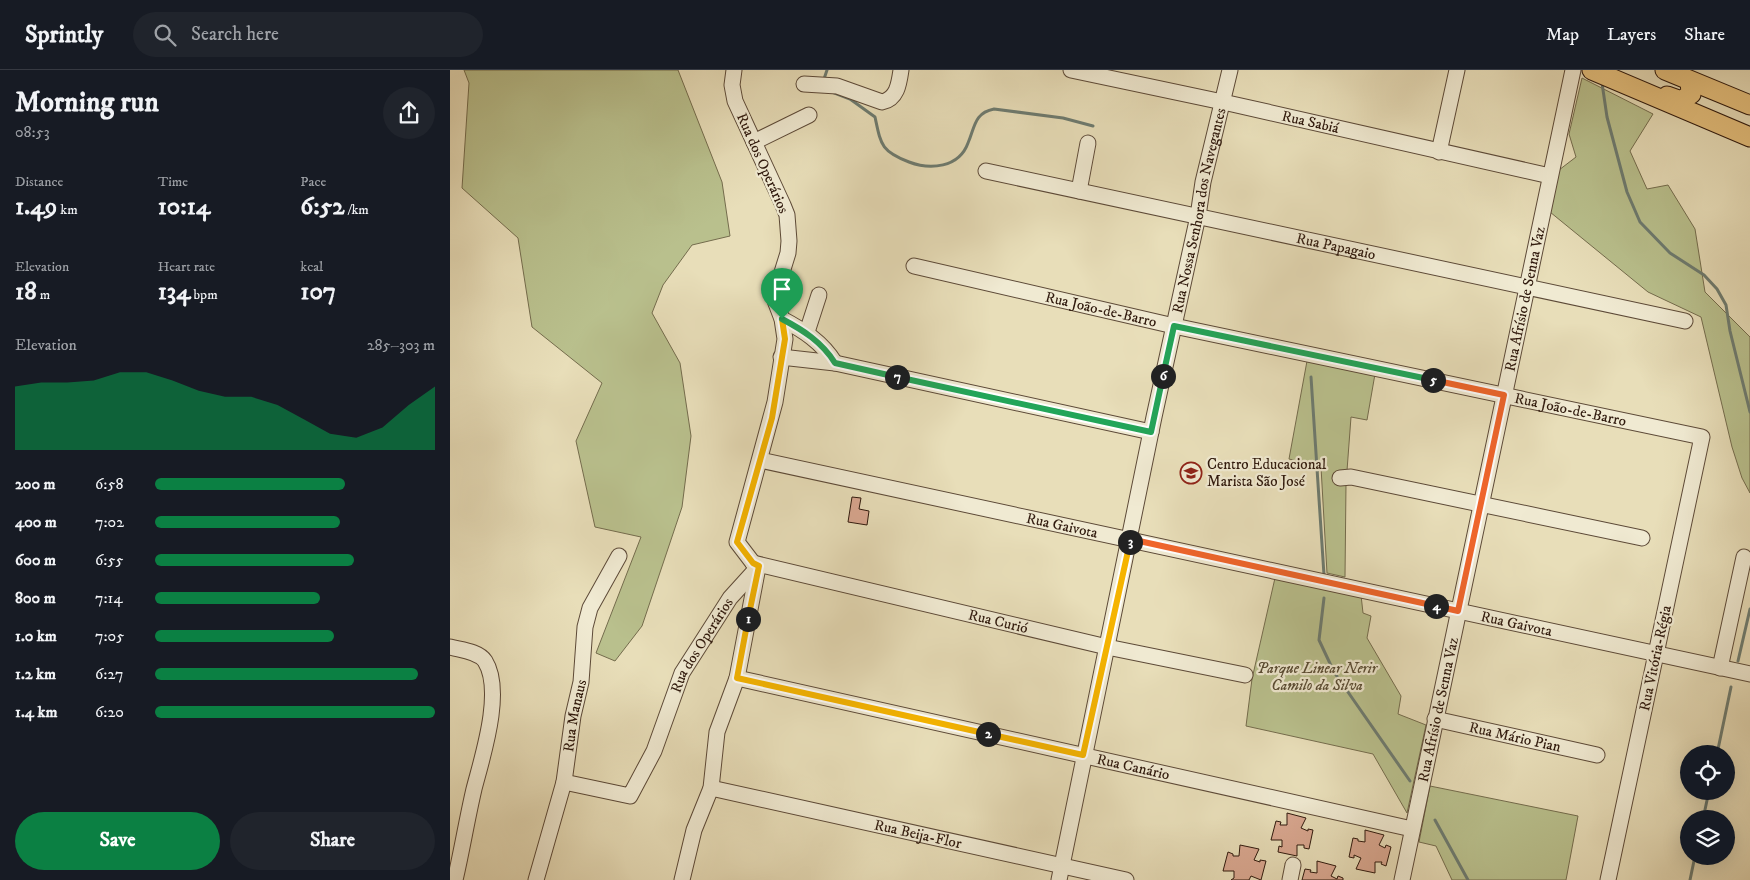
<!DOCTYPE html>
<meta charset="utf-8">
<style>
:root{--surface:#171b24;--page:#20242c;--text:#f1f3f6;--muted:#9ea1a6;--line:#363941;--accent:#0b8043}
body{margin:0;font-family:"IM FELL DW Pica",serif;background:var(--page);color:var(--text);height:100vh;display:flex;flex-direction:column;font-size:19px;white-space:nowrap}
*{box-sizing:border-box;margin:0}
p{font-size:16px;color:var(--muted)}
.icon{flex:none;width:28px;height:28px;fill:none;stroke:currentColor;stroke-width:2;stroke-linecap:round;stroke-linejoin:round}
.map{position:relative;flex:1;overflow:hidden}
.sheet{display:flex;flex-direction:column;background:var(--surface);width:450px}
.sheet>*{flex:none}
.controls{position:absolute;left:1230px;top:675px;display:grid;gap:10px}
.controls a{display:grid;place-items:center;width:55px;height:55px;border-radius:50%;background:var(--surface);box-shadow:0 5px 20px #0002;font-size:25px}
.pin{position:absolute;display:grid;place-items:center;width:42px;height:42px;color:#fff;margin:-51px -21px;border-radius:50% 50% 50% 0;rotate:-45deg;box-shadow:0 0 5px #0007}
.pin .icon{rotate:45deg}
.km{position:absolute;width:25px;height:25px;margin:-12px;border-radius:50%;background:#222;color:#fff;font-size:14px;line-height:25px;text-align:center}
.round{display:grid;place-items:center;flex:none;width:52px;height:52px;border-radius:26px;background:var(--page)}
.summary{display:flex;align-items:center;justify-content:space-between;height:85px;padding:0 15px}
h1{font-size:28px;font-weight:700;line-height:38px}
.stats{display:grid;grid-template-columns:repeat(3,1fr);gap:8px;height:85px;padding:5px 15px}
.stats div{display:grid;align-content:center}
.stats b{font-size:25px;font-weight:700}
.stats small{font-size:14px;font-weight:400}
.stats p{font-size:14px}
.chart{height:140px;padding:10px 15px}
.chart p{display:flex;justify-content:space-between}
.chart svg{width:100%;height:90px;margin-top:5px;fill:var(--accent);opacity:.7}
.primary-button{display:flex;gap:10px;margin-top:auto;padding:10px 15px}
.primary-button a{flex:1;height:58px;border-radius:30px;background:var(--accent);color:#fff;font-size:20px;font-weight:700;line-height:58px;text-align:center}
.primary-button a+a{background:var(--page);color:var(--text)}
ul{padding:0 15px;list-style:none;font-size:16px}
li{display:grid;grid-template-columns:80px 60px 1fr;align-items:center;height:38px}
li i{height:12px;border-radius:6px;background:var(--accent)}
header{display:flex;align-items:center;gap:30px;box-sizing:border-box;height:70px;padding:0 25px;background:var(--surface);border-bottom:1px solid var(--line)}
header strong{font-size:24px}
nav{display:flex;gap:28px;margin-inline-start:auto;font-size:18px}
.search{width:350px;height:45px;background:var(--page);display:flex;align-items:center;gap:12px;box-sizing:border-box;padding:0 18px;border-radius:28px;color:var(--muted);font-size:19px}
main{display:flex;flex:1;min-height:0}
.map>svg:first-child{display:block}
.green{fill:#b9c08d;stroke:#746c4d}
.lines{fill:none;stroke-linecap:round;stroke-linejoin:round}
.stream{stroke:#6d7b70;stroke-width:3}
.building{fill:#d9a790;stroke:#2f190d}
.minor-casing{stroke:#5d4a38;stroke-width:17}
.major-casing{stroke:#2f190d;stroke-width:21}
.minor{stroke:#f0ead2;stroke-width:15}
.major{stroke:#e4bf7c;stroke-width:19}
.split-1-casing{stroke:#fff;stroke-width:10}
.split-2-casing{stroke:#fff;stroke-width:10}
.split-3-casing{stroke:#fff;stroke-width:10}
.split-4-casing{stroke:#fff;stroke-width:10}
.split-5-casing{stroke:#fff;stroke-width:10}
.split-6-casing{stroke:#fff;stroke-width:10}
.split-7-casing{stroke:#fff;stroke-width:10}
.split-8-casing{stroke:#fff;stroke-width:10}
.split-1{stroke:#f5b400;stroke-width:6}
.split-2{stroke:#f5b400;stroke-width:6}
.split-3{stroke:#f5b400;stroke-width:6}
.split-4{stroke:#f0652b;stroke-width:6}
.split-5{stroke:#f0652b;stroke-width:6}
.split-6{stroke:#22a559;stroke-width:6}
.split-7{stroke:#22a559;stroke-width:6}
.split-8{stroke:#22a559;stroke-width:6}
.labels{text-anchor:middle;stroke-width:4.5;stroke-linejoin:round;paint-order:stroke}
.street-label{font-size:15px;fill:#2f190d;stroke:#f0ead2}
.poi-label{font-size:15px;fill:#2f190d;stroke:#f0ead2;text-anchor:start}
.park-label{font-size:15px;font-style:italic;fill:#584b33;stroke:#f0ead2}
</style>
<header>
<strong>Sprintly</strong>
<div class="search"><svg class="icon" aria-label="search" viewBox="0 0 24 24"><circle cx="10" cy="10" r="6"/><path d="M15 15l6 6"/></svg>Search here</div>
<nav><a>Map</a><a>Layers</a><a>Share</a></nav>
</header>
<main>
<section class="sheet">
<div class="summary"><div><h1>Morning run</h1><p>08:53</p></div><a class="round"><svg class="icon" aria-label="share" viewBox="0 0 24 24"><path d="M12 15V3M7 8l5-5 5 5M5 13v7h14v-7"/></svg></a></div>
<div class="stats">
<div><p>Distance</p><b>1.49<small> km</small></b></div>
<div><p>Time</p><b>10:14</b></div>
<div><p>Pace</p><b>6:52<small> /km</small></b></div>
</div>
<div class="stats">
<div><p>Elevation</p><b>18<small> m</small></b></div>
<div><p>Heart rate</p><b>134<small> bpm</small></b></div>
<div><p>kcal</p><b>107</b></div>
</div>
<div class="chart"><p><span>Elevation</span>285–303 m</p>
<svg viewBox="0 0 160 44" preserveAspectRatio="none"><path d="M0 44V13L10 11L20 11L30 10L40 6L50 6L60 10L70 15L80 18L90 18L100 22L110 29L120 36L130 38L140 33L150 22L160 13V44z"/></svg>
</div>
<ul>
<li><b>200 m</b>6:58<i style="width:68%"></i></li>
<li><b>400 m</b>7:02<i style="width:66%"></i></li>
<li><b>600 m</b>6:55<i style="width:71%"></i></li>
<li><b>800 m</b>7:14<i style="width:59%"></i></li>
<li><b>1.0 km</b>7:05<i style="width:64%"></i></li>
<li><b>1.2 km</b>6:27<i style="width:94%"></i></li>
<li><b>1.4 km</b>6:20<i style="width:100%"></i></li>
</ul>
<div class="primary-button"><a>Save</a><a>Share</a></div>
</section>
<div class="map">
<svg width="1300" height="810" viewBox="0 0 1300 810">
<rect width="100%" height="100%" fill="#e8deb9"/>
<filter id="stains"><feTurbulence type="fractalNoise" baseFrequency=".004" numOctaves="4"/><feColorMatrix values="0 0 0 0 .2 0 0 0 0 .09 0 0 0 0 .02 0 0 0 .5 -.17"/></filter>
<radialGradient id="worn" r=".72"><stop offset=".6" stop-color="#630" stop-opacity="0"/><stop offset="1" stop-color="#630" stop-opacity=".3"/></radialGradient>
<!-- green -->
<g class="green">
<polygon points="14,0 228,0 272,112 280,166 242,175 213,215 202,243 230,293 241,366 232,437 192,556 165,591 146,583 191,467 145,457 126,371 152,313 82,257 68,168 12,118 19,13"/>
<polygon points="1132,8 1203,44 1180,81 1197,119 1218,115 1245,159 1255,222 1300,267 1300,423 1292,408 1282,377 1251,247 1198,222 1100,142 1109,100 1126,87 1119,64"/>
<polygon points="857,291 925,304 917,350 901,347 896,414 895,507 877,503 871,397 839,389"/>
<polygon points="825,508 911,525 913,543 921,546 917,568 951,626 948,644 976,655 957,743 923,684 796,656 802,609"/>
<polygon points="980,716 1128,746 1116,810 1002,810 986,776 969,772"/>
</g>
<g class="lines">
<!-- stream -->
<g class="stream">
<polyline points="374,9 377,0"/>
<polyline points="1152,13 1157,47 1177,122 1190,152 1220,183 1254,205 1267,219 1276,235 1280,261 1300,342"/>
<path d="M382 22 400 29 425 47C431 75 431 81 459 92 480 100 509 98 518 73 525 57 524 43 544 39L613 48 643 56"/>
<polyline points="861,307 874,505"/>
<polyline points="874,528 869,570 884,602 960,711"/>
<polyline points="1288,591 1300,539"/>
<polyline points="1267,684 1281,617"/>
<polyline points="1253,749 1259,721"/>
<polyline points="985,750 1018,810"/>
<polyline points="1240,810 1245,786"/>
</g>
</g>
<!-- building -->
<g class="building">
<polygon points="402,427 411,428 409,439 419,441 417,455 398,452"/>
<polygon points="837,743 856,748 851,758 858,761 858,759 863,760 859,779 854,778 854,775 847,775 847,786 828,782 829,776 832,777 832,770 821,770 826,751 831,752 830,755 837,755"/>
<polygon points="915,760 934,765 929,775 935,778 936,775 941,777 936,796 931,794 932,792 925,792 925,803 906,799 911,788 904,785 904,788 899,787 903,768 908,769 908,771 915,772"/>
<polygon points="790,775 809,779 804,790 810,792 810,790 816,791 811,810 801,806 799,810 781,810 784,808 784,801 773,801 778,782 783,784 783,786 789,786"/>
<polygon points="867,791 886,796 881,806 887,809 888,806 893,808 893,810 852,810 855,799 861,800 860,802 867,803"/>
</g>
<g class="lines">
<!-- minor casing -->
<g class="minor-casing">
<g id="minor">
<path id="s1" d="M621 0 782 34 1100 106"/>
<path d="M354 14 387 16 432 32C447 29 449 14 451 0"/>
<polyline points="304,72 359,45"/>
<polyline points="989,82 1007,0"/>
<path id="s2" d="M536 101 1235 251"/>
<polyline points="629,121 638,73"/>
<path id="s3" d="M464 196 724 256 1252 367 1158 810"/>
<path d="M332 249C353 260 372 272 385 293"/>
<polyline points="357,262 369,225"/>
<polyline points="331,287 385,293 701,362"/>
<path id="s4" d="M310 390 1300 604"/>
<polyline points="890,408 901,407 1192,468"/>
<path id="s5" d="M303 493 657 577 795 605"/>
<path d="M0 577C11 580 28 581 35 591 54 621 32 688 24 719 17 749 12 780 5 810"/>
<polyline points="1270,598 1294,487"/>
<path id="s6" d="M287 608 962 759"/>
<path id="s7" d="M985 649 1147 685"/>
<path id="s8" d="M114 712 180 726 204 681 232 603 280 528 309 496 303 493 287 472 325 332 335 269 332 249 324 228 338 183 339 171 337 145 333 135 285 31 282 15 284 0"/>
<path id="s9" d="M261 718 676 810"/>
<path id="s10" d="M86 810 114 712 123 646 131 612 135 557 140 538 169 486"/>
<polyline points="232,810 244,760 261,718 267,662 287,608 308,497"/>
<path id="s11" d="M609 810 704 347 748 146 753 112 780 0"/>
<polyline points="840,810 843,795"/>
<path id="s12" d="M952 810 1123 0"/>
</g>
</g>
<!-- major casing -->
<g class="major-casing">
<g id="major">
<polyline points="1142,0 1300,67"/>
<polyline points="1215,0 1300,35"/>
<polyline points="1217,26 1231,31 1241,24 1240,11"/>
</g>
</g>
<!-- minor -->
<use href="#minor" class="minor"/>
<!-- major -->
<use href="#major" class="major"/>
</g>
<g class="lines">
<!-- split-1 casing -->
<g class="split-1-casing">
<polyline id="split-1" points="298,549 309,496 303,493 287,472 322,348 335,269 332,249"/>
</g>
<!-- split-2 casing -->
<g class="split-2-casing">
<polyline id="split-2" points="298,549 287,608 538,664"/>
</g>
<!-- split-3 casing -->
<g class="split-3-casing">
<polyline id="split-3" points="538,664 633,685 680,472"/>
</g>
<!-- split-4 casing -->
<g class="split-4-casing">
<polyline id="split-4" points="680,472 680,469 986,536"/>
</g>
<!-- split-5 casing -->
<g class="split-5-casing">
<polyline id="split-5" points="983,310 1054,325 1008,541 986,536"/>
</g>
<!-- split-6 casing -->
<g class="split-6-casing">
<polyline id="split-6" points="713,306 724,256 983,310"/>
</g>
<!-- split-7 casing -->
<g class="split-7-casing">
<polyline id="split-7" points="447,307 701,362 713,306"/>
</g>
<!-- split-8 casing -->
<g class="split-8-casing">
<path id="split-8" d="M332 249C353 260 372 272 385 293L447 307"/>
</g>
<!-- split-1 -->
<use href="#split-1" class="split-1"/>
<!-- split-2 -->
<use href="#split-2" class="split-2"/>
<!-- split-3 -->
<use href="#split-3" class="split-3"/>
<!-- split-4 -->
<use href="#split-4" class="split-4"/>
<!-- split-5 -->
<use href="#split-5" class="split-5"/>
<!-- split-6 -->
<use href="#split-6" class="split-6"/>
<!-- split-7 -->
<use href="#split-7" class="split-7"/>
<!-- split-8 -->
<use href="#split-8" class="split-8"/>
</g>
<!-- icons -->
<defs>
<g id="school-ring" transform="scale(1.125)"><circle r="9.5" fill="#f0ead2" stroke="#8f2418" stroke-width="1.5"/><path d="M0-5L7-2L0 1L-7-2ZM-4 1L0 2.5L4 1V4Q0 6-4 4Z" fill="#8f2418"/></g>
</defs>
<g fill-rule="evenodd">
<use href="#school-ring" x="741" y="403"/>
</g>
<g class="labels">
<!-- street labels -->
<g class="street-label">
<text dy="5" stroke="none"><textPath href="#s1" startOffset="245">Rua Sabiá</textPath></text>
<text transform="translate(313 93) rotate(66)" y="5">Rua dos Operários</text>
<text dy="5" stroke="none"><textPath href="#s11" startOffset="684">Rua Nossa Senhora dos Navegantes</textPath></text>
<text dy="5" stroke="none"><textPath href="#s2" startOffset="358">Rua Papagaio</textPath></text>
<text dy="5" stroke="none"><textPath href="#s12" startOffset="594">Rua Afrísio de Senna Vaz</textPath></text>
<text dy="5" stroke="none"><textPath href="#s3" startOffset="192">Rua João-de-Barro</textPath></text>
<text dy="5" stroke="none"><textPath href="#s3" startOffset="672">Rua João-de-Barro</textPath></text>
<text dy="5" stroke="none"><textPath href="#s4" startOffset="309">Rua Gaivota</textPath></text>
<text dy="5" stroke="none"><textPath href="#s5" startOffset="252">Rua Curió</textPath></text>
<text dy="5" stroke="none"><textPath href="#s4" startOffset="774">Rua Gaivota</textPath></text>
<text dy="5" stroke="none"><textPath href="#s8" startOffset="235">Rua dos Operários</textPath></text>
<text transform="translate(1205 588) rotate(-78)" y="5">Rua Vitória-Régia</text>
<text dy="5" stroke="none"><textPath href="#s12" startOffset="174">Rua Afrísio de Senna Vaz</textPath></text>
<text dy="5" stroke="none"><textPath href="#s10" startOffset="169">Rua Manaus</textPath></text>
<text dy="5" stroke="none"><textPath href="#s7" startOffset="82">Rua Mário Pian</textPath></text>
<text dy="5" stroke="none"><textPath href="#s6" startOffset="406">Rua Canário</textPath></text>
<text dy="5" stroke="none"><textPath href="#s9" startOffset="212">Rua Beija-Flor</textPath></text>
</g>
<!-- poi labels -->
<g class="poi-label">
<text x="757" y="399">Centro Educacional<tspan x="757" dy="17">Marista São José</tspan></text>
</g>
<!-- park labels -->
<g class="park-label">
<text x="867" y="603">Parque Linear Nerir<tspan x="867" dy="17">Camilo da Silva</tspan></text>
</g>
</g>
<rect width="100%" height="100%" filter="url(#stains)"/>
<rect width="100%" height="100%" fill="url(#worn)"/>
</svg>
<div class="controls">
<a><svg class="icon" aria-label="locate" viewBox="0 0 24 24"><circle cx="12" cy="12" r="6"/><path d="M12 2v4M12 18v4M2 12h4M18 12h4"/></svg></a>
<a><svg class="icon" aria-label="layers" viewBox="0 0 24 24"><path d="M12 4l9 5-9 5-9-5zM3 14l9 5 9-5"/></svg></a>
</div>
<div class="pin" style="left:332px;top:249px;background:#1e9e55"><svg class="icon" aria-label="arrive" viewBox="0 0 24 24"><path d="M6 21V4h12l-3 4 3 4H6"/></svg></div>
<b class="km" style="left:298px;top:549px">1</b>
<b class="km" style="left:538px;top:664px">2</b>
<b class="km" style="left:680px;top:472px">3</b>
<b class="km" style="left:986px;top:536px">4</b>
<b class="km" style="left:983px;top:310px">5</b>
<b class="km" style="left:713px;top:306px">6</b>
<b class="km" style="left:447px;top:307px">7</b>
</div>
</main>
